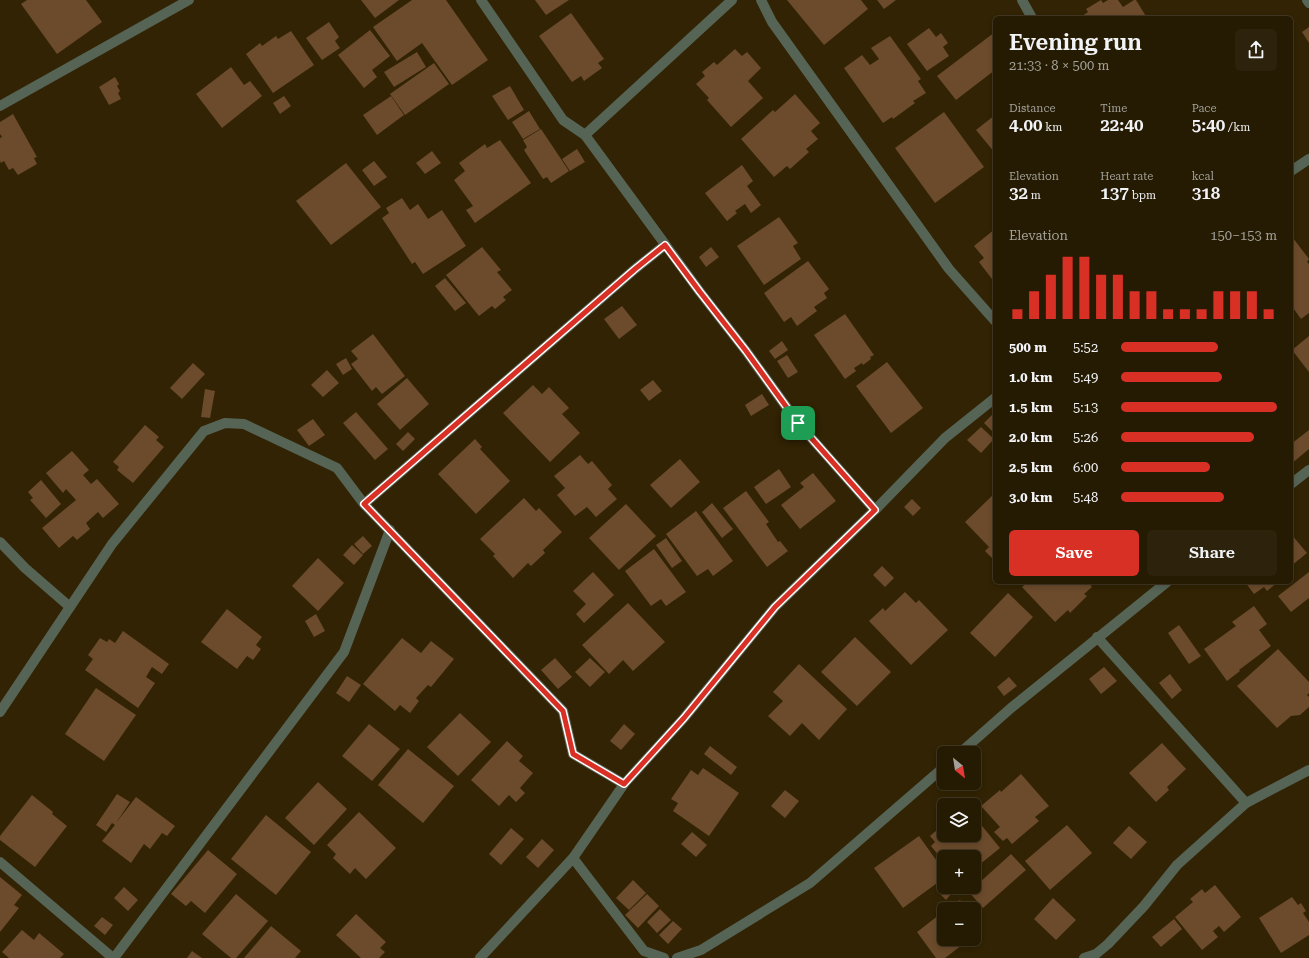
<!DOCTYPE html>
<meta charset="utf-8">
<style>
:root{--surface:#251a02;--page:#2d230c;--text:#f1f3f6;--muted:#a3a199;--line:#423824;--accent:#d93025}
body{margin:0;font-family:"Roboto Serif",serif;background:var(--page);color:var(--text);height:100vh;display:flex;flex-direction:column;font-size:15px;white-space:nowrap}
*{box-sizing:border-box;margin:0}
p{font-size:13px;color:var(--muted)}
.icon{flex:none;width:22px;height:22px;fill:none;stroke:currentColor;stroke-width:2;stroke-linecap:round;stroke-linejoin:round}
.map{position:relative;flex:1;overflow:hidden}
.side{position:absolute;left:993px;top:16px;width:300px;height:568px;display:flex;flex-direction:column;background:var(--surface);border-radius:6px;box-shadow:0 2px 6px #0003,0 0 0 1px var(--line)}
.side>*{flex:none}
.needle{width:26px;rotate:150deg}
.fabs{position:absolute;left:937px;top:746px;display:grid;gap:8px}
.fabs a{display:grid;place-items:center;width:44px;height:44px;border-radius:6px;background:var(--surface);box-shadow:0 2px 6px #0003,0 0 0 1px var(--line);font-size:20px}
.pin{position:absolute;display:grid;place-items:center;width:34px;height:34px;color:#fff;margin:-17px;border-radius:8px;box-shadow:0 2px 6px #0006}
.round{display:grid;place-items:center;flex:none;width:42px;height:42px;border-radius:6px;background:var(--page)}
.headline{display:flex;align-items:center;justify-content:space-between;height:68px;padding:0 16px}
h1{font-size:22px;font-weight:600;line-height:30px}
.metrics{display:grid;grid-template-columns:repeat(3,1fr);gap:6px;height:68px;padding:4px 16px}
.metrics div{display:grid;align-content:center}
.metrics b{font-size:17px;font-weight:600}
.metrics small{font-size:11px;font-weight:400}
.metrics p{font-size:11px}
.chart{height:112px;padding:8px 16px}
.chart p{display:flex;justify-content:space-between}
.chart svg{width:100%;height:72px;margin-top:4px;stroke:var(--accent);stroke-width:6}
.primary-button{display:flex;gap:8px;margin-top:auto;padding:8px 16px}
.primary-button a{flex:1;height:46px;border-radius:6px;background:var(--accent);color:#fff;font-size:16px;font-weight:600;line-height:46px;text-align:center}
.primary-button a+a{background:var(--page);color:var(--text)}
ul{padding:0 16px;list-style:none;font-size:13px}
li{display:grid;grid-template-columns:64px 48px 1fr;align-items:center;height:30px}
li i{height:10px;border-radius:5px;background:var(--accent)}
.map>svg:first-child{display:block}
.building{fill:#6b4b2b}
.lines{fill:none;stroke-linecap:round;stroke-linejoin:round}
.street{stroke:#566456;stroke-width:10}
.route-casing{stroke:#fff;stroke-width:8}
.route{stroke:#d93025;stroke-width:5}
</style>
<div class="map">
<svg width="1309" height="958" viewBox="0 0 1309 958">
<rect width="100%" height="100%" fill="#312303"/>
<!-- building -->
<g class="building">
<polygon points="27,0 86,0 102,22 57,54 21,4"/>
<polygon points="361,0 399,0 375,18"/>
<polygon points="412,0 446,0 488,60 452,85 422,43 397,61 373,27"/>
<polygon points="535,0 569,0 546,15"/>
<polygon points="787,0 861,0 868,9 824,45"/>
<polygon points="877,0 896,0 884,9"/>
<polygon points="1101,0 1103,3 1108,0 1118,0 1123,7 1134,0 1136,0 1147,18 1079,18 1088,12 1086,9"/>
<polygon points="571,13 604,59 598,63 602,68 584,81 581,76 572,82 539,36"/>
<polygon points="329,22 339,37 335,41 340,48 322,60 306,38"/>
<polygon points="1309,27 1309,43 1302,32"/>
<polygon points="929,28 936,37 941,33 948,43 943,47 949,56 927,71 907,44"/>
<polygon points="370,30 390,56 372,70 377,77 364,88 338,55"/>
<polygon points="291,31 314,65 273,93 246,54 260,43 262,46 276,36 278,39"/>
<polygon points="995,32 995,70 956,100 937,76"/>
<polygon points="890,36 921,79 918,81 926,93 913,101 915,103 893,119 892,117 883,123 844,68 862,55 870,65 879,59 871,48"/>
<polygon points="735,49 742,56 747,52 761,68 748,81 763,98 731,127 707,100 709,98 696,84 705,76 702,72 714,62 717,65"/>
<polygon points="417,52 426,67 394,87 384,72"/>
<polygon points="434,63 449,84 405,115 390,94"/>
<polygon points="231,67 244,85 250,81 262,96 222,128 196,94"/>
<polygon points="115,77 119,84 117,86 120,91 118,93 121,99 109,105 99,87"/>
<polygon points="510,86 524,110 508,120 492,96"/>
<polygon points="795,94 820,123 811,131 818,139 806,149 809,152 790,169 787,166 774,177 741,139 773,110 775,112"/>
<polygon points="284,96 291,106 280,114 273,103"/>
<polygon points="391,96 404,115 377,135 363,115"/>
<polygon points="529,111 540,129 523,139 512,122"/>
<polygon points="944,112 984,167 935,203 895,148"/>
<polygon points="13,114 37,157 34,158 37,164 18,175 13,168 9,170 4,161 1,163 0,161 0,138 2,137 0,134 0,122"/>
<polygon points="995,115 995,153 976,130"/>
<polygon points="541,129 569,171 551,183 547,177 543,179 524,150 527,147 523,140"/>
<polygon points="500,140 531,183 475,223 466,210 473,206 454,180 465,171 459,163 485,144 487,148"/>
<polygon points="577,149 585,162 570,171 562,159"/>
<polygon points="432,151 441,163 425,174 416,163"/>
<polygon points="374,161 387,177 374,186 362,170"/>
<polygon points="346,163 381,207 331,245 296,201"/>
<polygon points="742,165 753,181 747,186 761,205 751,213 745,204 735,211 737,213 727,221 705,193"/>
<polygon points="402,198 410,210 418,204 428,219 442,210 466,246 423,274 415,262 412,264 382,218 389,213 386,208"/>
<polygon points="779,217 798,243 793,246 801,259 764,285 737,246"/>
<polygon points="995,229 995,283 979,262 984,258 974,246"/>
<polygon points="1293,238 1309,259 1307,262 1309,264 1309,313 1301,319 1291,305 1291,239"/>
<polygon points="482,247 501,270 497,272 512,290 503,297 506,300 495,309 492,306 479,316 446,275"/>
<polygon points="711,247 719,257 706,267 699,257"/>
<polygon points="808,261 829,289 824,293 827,298 814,307 817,311 797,326 791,317 784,322 764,293"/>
<polygon points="445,278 466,303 455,311 435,286"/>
<polygon points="622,306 637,325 619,339 604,319"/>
<polygon points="845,314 874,355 870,357 871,359 863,365 862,363 854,368 856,371 845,379 814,335"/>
<polygon points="373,334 405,376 382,394 376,387 372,391 351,364 358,359 351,351"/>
<polygon points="1309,336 1309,372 1292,350"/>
<polygon points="782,341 788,350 775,359 769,351"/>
<polygon points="787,355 798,372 788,378 777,361"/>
<polygon points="346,358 352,369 343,375 336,364"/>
<polygon points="887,362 923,408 891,433 856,386"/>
<polygon points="193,363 205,374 182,399 170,388"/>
<polygon points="327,370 339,383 323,397 311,385"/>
<polygon points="407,378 429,404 400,430 377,404"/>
<polygon points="653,380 662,391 649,401 640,390"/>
<polygon points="533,385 542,394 549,387 569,408 562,414 580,433 550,462 503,413"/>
<polygon points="205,389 215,391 210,418 201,417"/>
<polygon points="762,394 769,405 751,416 745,405"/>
<polygon points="356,412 388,449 375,460 343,423"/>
<polygon points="993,414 995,415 995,434 984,423"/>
<polygon points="313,419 325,435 309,446 297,430"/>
<polygon points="145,425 159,437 156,440 164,447 133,483 117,470 119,467 113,462"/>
<polygon points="981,427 994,439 981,453 967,440"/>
<polygon points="1309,430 1309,449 1291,464 1291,444"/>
<polygon points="408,432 415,439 403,451 396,444"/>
<polygon points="475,439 482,447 480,449 510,481 476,514 438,474"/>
<polygon points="72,451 89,470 83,475 91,484 97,479 119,504 103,518 98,512 86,523 90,529 77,540 73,536 59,548 42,528 76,500 66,489 63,493 46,473"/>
<polygon points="580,455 588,464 592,461 612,485 608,489 617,499 596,517 587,507 575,516 557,495 565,488 554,476"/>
<polygon points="680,459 700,482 671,508 650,485"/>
<polygon points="779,469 791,487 766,504 754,487"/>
<polygon points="813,473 836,501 800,529 781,505 804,487 800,483"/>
<polygon points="41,480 61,504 46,518 30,500 33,498 28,492"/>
<polygon points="746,491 769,522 766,524 778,542 780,541 788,551 767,567 723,508"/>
<polygon points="995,493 995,561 985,551 989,547 965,522"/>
<polygon points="524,498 536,511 539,508 562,532 543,550 545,553 531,566 528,563 513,578 493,556 495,554 480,539"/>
<polygon points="912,499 921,508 913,516 904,507"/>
<polygon points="712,503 733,529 722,538 702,512"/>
<polygon points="626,504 656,536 619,570 589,538"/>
<polygon points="696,511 733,561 713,576 708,569 697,576 666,534"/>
<polygon points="1291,534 1307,553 1291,566"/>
<polygon points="363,536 372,546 363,554 354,544"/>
<polygon points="666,538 682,561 672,568 656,545"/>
<polygon points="352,545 363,555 354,565 343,555"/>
<polygon points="654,549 686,592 666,606 661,599 651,606 625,571"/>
<polygon points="318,558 344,583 318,611 292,586"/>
<polygon points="882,566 894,578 885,587 873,575"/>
<polygon points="593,572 614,595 584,623 576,614 586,604 573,591"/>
<polygon points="1309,572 1309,598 1291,612 1278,596"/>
<polygon points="1028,582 1088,582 1092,587 1084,594 1087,596 1070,613 1068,610 1055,622 1022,587"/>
<polygon points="1245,582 1278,582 1267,591 1264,587 1254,594"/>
<polygon points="905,592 916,603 919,600 948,630 911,665 869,621 883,608 885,611"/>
<polygon points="1008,593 1033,617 995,657 970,633"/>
<polygon points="628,603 665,642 633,671 623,660 609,674 582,645"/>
<polygon points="1254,606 1267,624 1259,630 1271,646 1239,670 1240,671 1227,681 1204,649 1236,626 1232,622"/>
<polygon points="227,609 262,637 256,645 261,649 253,660 247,656 237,669 201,642"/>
<polygon points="316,614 325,631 314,637 305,621"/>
<polygon points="1179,625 1201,656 1189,664 1168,633"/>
<polygon points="123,631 169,664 162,674 152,667 146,677 155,683 138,708 85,670 93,659 88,655 100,638 107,642 109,639 115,643"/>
<polygon points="855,637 891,672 857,706 821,672"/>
<polygon points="402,638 421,653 431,641 454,659 431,687 428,685 416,698 419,701 410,713 400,705 395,711 363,684"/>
<polygon points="1278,649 1309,682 1309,693 1307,695 1309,697 1309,707 1300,715 1291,716 1277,728 1237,686"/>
<polygon points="555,658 572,677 558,689 541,670"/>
<polygon points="590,658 605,672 590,687 575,672"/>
<polygon points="799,664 847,709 819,740 802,723 790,736 768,716 783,701 773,692"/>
<polygon points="1104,667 1117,681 1101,694 1089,679"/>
<polygon points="1170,674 1182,690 1172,699 1159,683"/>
<polygon points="347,676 361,685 349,702 336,693"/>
<polygon points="1009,677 1017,686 1004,696 997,687"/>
<polygon points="96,688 136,715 104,761 65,734"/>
<polygon points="460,713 491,742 458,776 427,747"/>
<polygon points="369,724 400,749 372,781 342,756"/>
<polygon points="624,724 635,734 621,750 610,741"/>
<polygon points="507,741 523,756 519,761 533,773 520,788 525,793 516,802 509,795 499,806 471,780"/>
<polygon points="1162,743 1186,769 1167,787 1169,790 1156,802 1129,773"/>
<polygon points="710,746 737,767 731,775 704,754"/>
<polygon points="408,749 454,786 423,823 378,785"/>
<polygon points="703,768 739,793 709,836 673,811 678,803 671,799 691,770 698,775"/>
<polygon points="1021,774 1049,806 1035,817 1039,821 1012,844 1007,838 1003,841 994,832 1000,827 981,806 1000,790 1001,792"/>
<polygon points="318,782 347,809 314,845 285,818"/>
<polygon points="785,790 799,801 785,818 771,806"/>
<polygon points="117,794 130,802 116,823 136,797 175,826 167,836 162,833 150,849 144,844 131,863 102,841 115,825 112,823 106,832 96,825"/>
<polygon points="32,795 53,812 52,814 67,826 35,867 0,840 0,836"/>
<polygon points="359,812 396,848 366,879 355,868 350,874 333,858 336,854 327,845"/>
<polygon points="266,815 311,852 276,895 231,859"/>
<polygon points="974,816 1000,848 974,869 974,857 944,857 944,862 931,846 935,842 930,836 944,824 944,835 974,835"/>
<polygon points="1067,825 1092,853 1050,890 1025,861"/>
<polygon points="1129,826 1147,842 1131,859 1113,843"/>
<polygon points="511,828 524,839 501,865 489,854"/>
<polygon points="692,832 707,845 696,857 681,844"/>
<polygon points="919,836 944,871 944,878 903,908 874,868"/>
<polygon points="542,839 554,850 538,868 526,857"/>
<polygon points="208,850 237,874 205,913 191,901 186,906 171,894"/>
<polygon points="1011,854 1026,870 983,908 969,892"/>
<polygon points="0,877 22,895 14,905 19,908 0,932"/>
<polygon points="633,880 646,893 629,910 616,898"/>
<polygon points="1215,885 1241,917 1224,932 1219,926 1213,931 1218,937 1202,950 1175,917 1193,902 1190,899 1202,889 1205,893"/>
<polygon points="124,887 138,900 128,911 114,898"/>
<polygon points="948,887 956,888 946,900 941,895"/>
<polygon points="236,894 268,921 236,958 231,958 202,934"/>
<polygon points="647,894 659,906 638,928 625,915"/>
<polygon points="1292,897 1298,905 1301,903 1306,911 1303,913 1309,922 1309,935 1281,953 1259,918"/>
<polygon points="1053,898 1076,920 1056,940 1034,919"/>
<polygon points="960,900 967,909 947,909"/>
<polygon points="660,909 671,920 657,933 647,922"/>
<polygon points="944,911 944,939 970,939 945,958 936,958 917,932"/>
<polygon points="356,914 386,942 380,948 385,952 379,958 361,958 336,935"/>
<polygon points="102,917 113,925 105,935 94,926"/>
<polygon points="974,919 982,930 974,936"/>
<polygon points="1174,919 1182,929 1161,947 1152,937"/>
<polygon points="673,921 682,929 668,944 659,935"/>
<polygon points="271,926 301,951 295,958 244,958"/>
<polygon points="22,930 34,940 39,933 64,954 60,958 9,958 2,952"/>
<polygon points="192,951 202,958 187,958"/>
</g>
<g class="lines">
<!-- street -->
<g class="street">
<polyline points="481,0 563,120 585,135 700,292 746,351 798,423 875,510"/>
<polyline points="761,0 772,22 949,269 995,321"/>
<polyline points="1022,0 1032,18"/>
<polyline points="1307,0 1309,3"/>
<polyline points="0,106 189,0"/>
<polyline points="585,135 732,0"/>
<polyline points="1291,171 1309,159"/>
<polyline points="1291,484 1309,470"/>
<polyline points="364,504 635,269 665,245"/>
<polyline points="0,542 25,568 70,607"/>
<polyline points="1097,637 1246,803"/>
<polyline points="0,712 112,544 204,431 225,423 244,424 337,468 364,504 563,711 573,754 624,784"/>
<polyline points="960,753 1011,708 1167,582"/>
<polyline points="573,858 644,951 664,958"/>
<polyline points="0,862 113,958"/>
<polyline points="114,958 344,652 390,530"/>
<polyline points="480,958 573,858 624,784 684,718 775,607 875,510 945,438 995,398"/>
<polyline points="677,958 701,950 810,883 944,767"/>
<polyline points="1084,958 1096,954 1108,944 1144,906 1177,865 1246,803 1309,770"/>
</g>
</g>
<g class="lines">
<!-- route casing -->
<g class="route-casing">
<polygon id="route" points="665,245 700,292 746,351 798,423 875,510 775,607 684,718 624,784 573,754 563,711 364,504 635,269"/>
</g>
<!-- route -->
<use href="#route" class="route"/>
</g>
</svg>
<div class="fabs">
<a><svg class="needle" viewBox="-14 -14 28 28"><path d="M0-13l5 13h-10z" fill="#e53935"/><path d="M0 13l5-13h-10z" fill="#a3a199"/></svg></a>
<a><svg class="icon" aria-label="layers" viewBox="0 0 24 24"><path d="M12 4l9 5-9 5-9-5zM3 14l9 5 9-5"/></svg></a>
<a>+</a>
<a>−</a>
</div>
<div class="pin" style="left:798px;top:423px;background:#1e9e55"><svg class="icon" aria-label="arrive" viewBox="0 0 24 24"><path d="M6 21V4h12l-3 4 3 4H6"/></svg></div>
<section class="side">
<div class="headline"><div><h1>Evening run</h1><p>21:33 · 8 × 500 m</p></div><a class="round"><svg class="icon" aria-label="share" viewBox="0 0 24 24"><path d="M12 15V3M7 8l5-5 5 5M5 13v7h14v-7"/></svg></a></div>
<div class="metrics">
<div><p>Distance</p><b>4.00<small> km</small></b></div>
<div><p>Time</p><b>22:40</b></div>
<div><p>Pace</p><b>5:40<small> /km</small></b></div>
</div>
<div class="metrics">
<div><p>Elevation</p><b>32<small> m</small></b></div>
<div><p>Heart rate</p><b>137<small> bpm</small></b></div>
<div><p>kcal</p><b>318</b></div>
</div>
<div class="chart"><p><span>Elevation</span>150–153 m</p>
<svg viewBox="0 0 160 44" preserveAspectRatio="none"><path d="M5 44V38M15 44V27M25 44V17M35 44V6M45 44V6M55 44V17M65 44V17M75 44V27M85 44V27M95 44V38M105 44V38M115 44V38M125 44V27M135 44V27M145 44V27M155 44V38"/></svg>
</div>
<ul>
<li><b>500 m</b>5:52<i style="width:62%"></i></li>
<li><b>1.0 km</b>5:49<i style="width:65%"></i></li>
<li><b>1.5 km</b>5:13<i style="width:100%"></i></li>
<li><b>2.0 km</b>5:26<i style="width:85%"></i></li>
<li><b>2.5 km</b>6:00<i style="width:57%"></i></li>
<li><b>3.0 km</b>5:48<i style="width:66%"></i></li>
</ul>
<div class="primary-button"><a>Save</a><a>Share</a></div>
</section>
</div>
